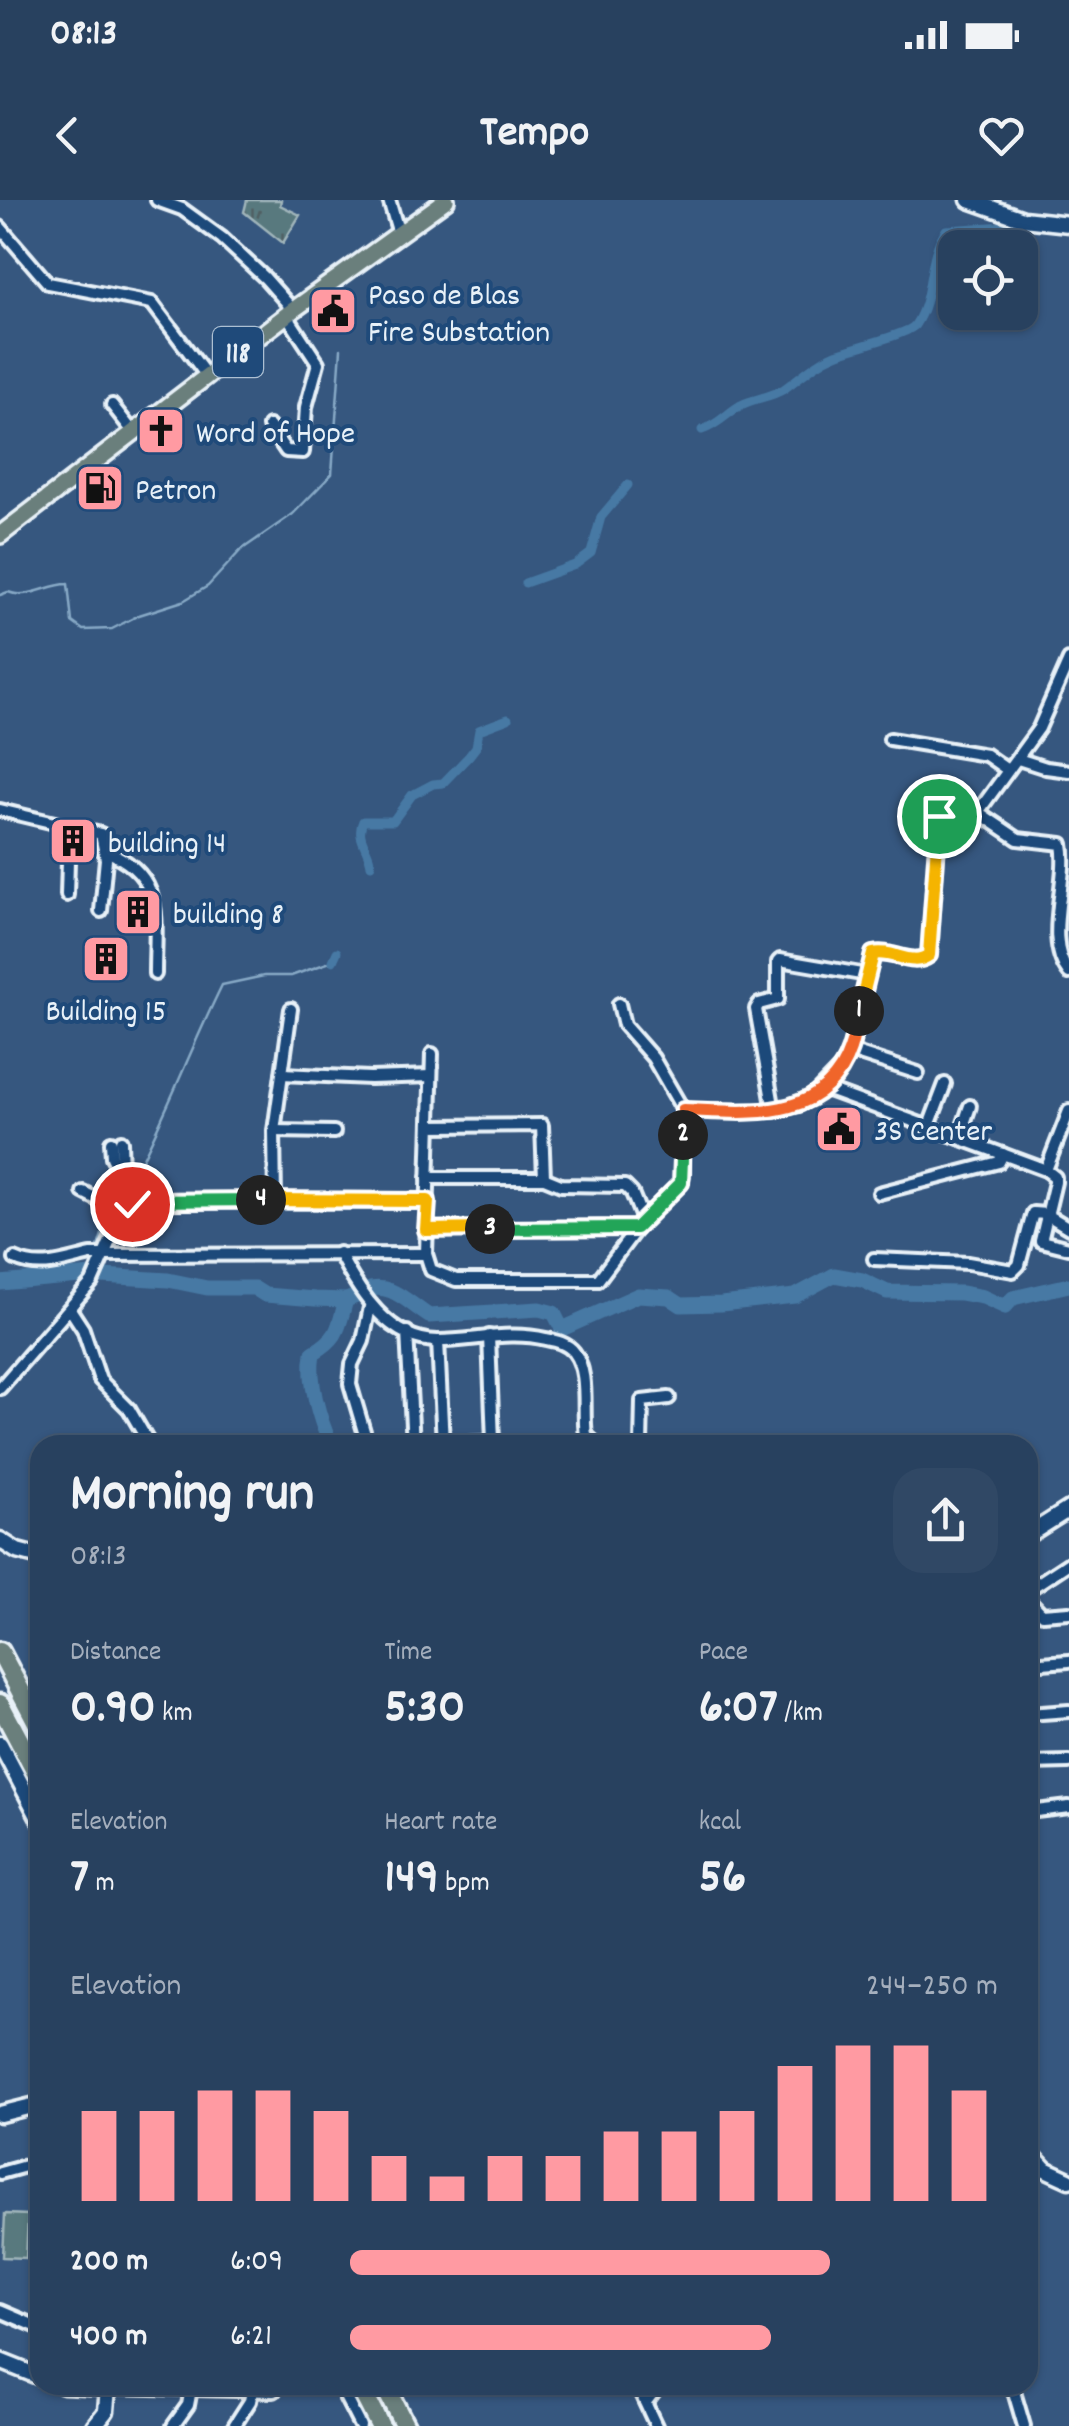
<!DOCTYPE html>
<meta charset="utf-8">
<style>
:root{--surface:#28415f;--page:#304865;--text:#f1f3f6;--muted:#a5afbd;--line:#445a74;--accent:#ff9aa2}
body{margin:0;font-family:Dekko,sans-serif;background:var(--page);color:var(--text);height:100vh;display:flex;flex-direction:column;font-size:38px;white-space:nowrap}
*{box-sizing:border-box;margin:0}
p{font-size:32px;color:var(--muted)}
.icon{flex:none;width:55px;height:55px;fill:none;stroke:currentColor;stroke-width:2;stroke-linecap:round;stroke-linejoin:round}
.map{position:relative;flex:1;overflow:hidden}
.drawer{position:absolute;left:30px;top:1235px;width:1008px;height:960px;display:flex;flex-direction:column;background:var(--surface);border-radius:30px;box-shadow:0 2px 8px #0004,0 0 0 2px var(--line)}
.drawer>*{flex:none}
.buttons{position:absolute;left:938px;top:30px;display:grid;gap:20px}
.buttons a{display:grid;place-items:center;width:100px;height:100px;border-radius:20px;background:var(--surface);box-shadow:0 2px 8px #0004,0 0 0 2px var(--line);font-size:50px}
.pin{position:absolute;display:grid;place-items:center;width:85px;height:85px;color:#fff;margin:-42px;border:5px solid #fff;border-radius:50%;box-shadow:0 2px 10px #0007}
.km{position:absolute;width:50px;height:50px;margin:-25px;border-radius:50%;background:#222;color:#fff;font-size:28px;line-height:50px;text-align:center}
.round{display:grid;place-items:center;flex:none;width:105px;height:105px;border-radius:30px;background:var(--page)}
.overview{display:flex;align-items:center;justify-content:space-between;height:170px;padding:0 40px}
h1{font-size:55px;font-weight:700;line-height:75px}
.metrics{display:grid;grid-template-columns:repeat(3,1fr);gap:15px;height:170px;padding:10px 40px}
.metrics div{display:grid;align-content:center}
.metrics b{font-size:50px;font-weight:700}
.metrics small{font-size:28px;font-weight:400}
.metrics p{font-size:28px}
.chart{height:280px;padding:20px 40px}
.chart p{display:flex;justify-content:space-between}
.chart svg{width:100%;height:180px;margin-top:10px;stroke:var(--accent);stroke-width:6}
ul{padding:0 40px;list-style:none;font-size:32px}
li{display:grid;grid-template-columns:160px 120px 1fr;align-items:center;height:75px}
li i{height:25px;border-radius:12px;background:var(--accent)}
.status{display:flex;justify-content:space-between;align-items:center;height:70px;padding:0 50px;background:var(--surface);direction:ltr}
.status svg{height:28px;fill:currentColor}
header{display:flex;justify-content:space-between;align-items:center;height:130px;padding:0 40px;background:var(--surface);font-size:45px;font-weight:700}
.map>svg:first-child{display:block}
.grass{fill:url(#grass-tufts);stroke:#a0b5bb;stroke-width:2.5}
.pitch{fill:#59797e;stroke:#a0b5bb;stroke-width:2.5}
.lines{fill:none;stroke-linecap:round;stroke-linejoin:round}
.stream{stroke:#87a9c6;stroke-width:2.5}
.canal{stroke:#4779a4;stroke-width:9}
.river{stroke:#4779a4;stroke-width:15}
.street-casing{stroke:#e8f1f8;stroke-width:18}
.secondary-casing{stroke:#e8f1f8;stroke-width:21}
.primary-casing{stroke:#e8f1f8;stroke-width:22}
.highway-casing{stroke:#e8f1f8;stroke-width:25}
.street{stroke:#1f4a7a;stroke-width:10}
.secondary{stroke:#1f4a7a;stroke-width:14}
.primary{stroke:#6b7f7c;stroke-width:15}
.highway{stroke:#6b7f7c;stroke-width:18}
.split-1-casing{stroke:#fff;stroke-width:20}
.split-2-casing{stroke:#fff;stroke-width:20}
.split-3-casing{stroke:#fff;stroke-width:20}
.split-4-casing{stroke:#fff;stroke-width:20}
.split-5-casing{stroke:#fff;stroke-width:20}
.split-1{stroke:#f5b400;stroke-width:12}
.split-2{stroke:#f0652b;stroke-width:12}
.split-3{stroke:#22a559;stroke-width:12}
.split-4{stroke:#f5b400;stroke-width:12}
.split-5{stroke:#22a559;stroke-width:12}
.labels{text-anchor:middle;stroke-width:8;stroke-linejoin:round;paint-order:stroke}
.shield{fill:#1f4a7a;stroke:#acbfd2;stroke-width:2.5}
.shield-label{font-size:30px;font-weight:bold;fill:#e8f1f8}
.poi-label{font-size:32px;fill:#e8f1f8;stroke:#1f4a7a;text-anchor:start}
</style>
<div class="status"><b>08:13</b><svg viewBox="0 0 49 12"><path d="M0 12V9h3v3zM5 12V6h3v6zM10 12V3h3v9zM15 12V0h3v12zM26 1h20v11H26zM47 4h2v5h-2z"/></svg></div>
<header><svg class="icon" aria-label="back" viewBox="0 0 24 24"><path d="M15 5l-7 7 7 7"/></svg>Tempo<svg class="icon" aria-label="heart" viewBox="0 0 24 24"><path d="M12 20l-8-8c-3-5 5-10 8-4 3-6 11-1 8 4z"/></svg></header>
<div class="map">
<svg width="1069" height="2226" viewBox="0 0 1069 2226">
<defs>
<pattern id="grass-tufts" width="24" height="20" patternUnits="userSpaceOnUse" patternTransform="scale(2.5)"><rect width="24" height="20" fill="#59797e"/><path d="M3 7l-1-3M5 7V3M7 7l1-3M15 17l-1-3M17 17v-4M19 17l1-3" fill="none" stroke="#506064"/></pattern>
</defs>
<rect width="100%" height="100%" fill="#36577f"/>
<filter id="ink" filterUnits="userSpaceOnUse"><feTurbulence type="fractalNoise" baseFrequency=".01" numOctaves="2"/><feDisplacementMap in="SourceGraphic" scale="20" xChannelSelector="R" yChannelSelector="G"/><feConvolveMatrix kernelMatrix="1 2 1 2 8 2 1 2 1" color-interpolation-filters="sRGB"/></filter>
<g filter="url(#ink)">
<!-- grass -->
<polygon class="grass" points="247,0 281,0 280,5 300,15 283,43 244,12"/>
<!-- pitch -->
<polygon class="pitch" points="5,2014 28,2015 26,2058 3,2057"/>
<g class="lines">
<!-- stream -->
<g class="stream">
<path d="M0 395 8 392C27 400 49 384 68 384L72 422 83 430 112 429 139 415 183 401 208 386 241 350 293 314 332 274 341 149"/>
<path d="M128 987C164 921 189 852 222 785L264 776H291L333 761"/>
<polyline points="97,1050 104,1028"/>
<polyline points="87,1074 95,1058"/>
</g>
<!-- canal -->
<g class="canal">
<path d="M702 230C718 225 727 213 741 205 755 198 772 197 784 189 802 176 816 162 836 154 852 148 909 134 915 125 935 95 926 59 946 30L1006 26"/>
<polyline points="525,383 575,365 591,353 601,317 628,285"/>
<path d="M371 665C369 648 355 638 363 621H393L412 595 433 584 443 583 469 556 476 547 479 530 508 519"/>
<polyline points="333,761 337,752"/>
</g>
<!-- river -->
<g class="river">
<polyline points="102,1076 168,1080 207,1088 254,1088 265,1095 315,1099 346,1100 357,1096"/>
<polyline points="0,1083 92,1075"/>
<path d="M364 1091C390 1080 408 1103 429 1116L539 1109 554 1113 562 1129 638 1095 669 1097 681 1105 721 1104 795 1096 834 1075 862 1080 887 1092 961 1093 983 1097 1005 1107 1013 1098 1069 1085"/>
<path d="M331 1245C319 1219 308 1181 313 1153 340 1137 338 1128 346 1100"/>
</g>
<!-- street casing -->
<g class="street-casing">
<g id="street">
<polyline points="157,0 182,9 222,38 265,78 288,104 291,122 318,163 306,207 303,252 286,251 269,226"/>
<polyline points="389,0 399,34"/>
<polyline points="0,27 48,83 152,103 207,176"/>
<polyline points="112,205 134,233"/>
<path d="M1069 460 1039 528 978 612 1018 639 1062 644C1069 682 1043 740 1069 773"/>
<polyline points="890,539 986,555 1006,569"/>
<polyline points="1018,559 1046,568 1069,571"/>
<polyline points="0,610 101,634 106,659 101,711"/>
<path d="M104 650C166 675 155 717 155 774"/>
<polyline points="67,695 69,627"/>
<polyline points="850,851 918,873"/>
<polyline points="432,854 426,1054 431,1070 456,1080 598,1080 643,1020 681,983 683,975 683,910 653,858 624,825 619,804"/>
<polyline points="282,874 370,878 431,876"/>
<polyline points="823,888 1046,970 1055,977 1055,982 1041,1041 1069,1048"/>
<path d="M683 910 774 911 799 905 811 898 842 866 850 851 873 754C892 749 911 768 929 755L939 616 945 612H978"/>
<polyline points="774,911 756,809 759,804 778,799 778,762 780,760 867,775"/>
<polyline points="430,926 542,925 544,978"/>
<polyline points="929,926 945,884"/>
<polyline points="274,931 334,932"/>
<polyline points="959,938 970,906"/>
<polyline points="121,941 122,972"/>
<polyline points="111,942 112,957 123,977 126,1010"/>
<polyline points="1046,970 1069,911"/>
<polyline points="428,978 544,978 561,985 625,986 632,993 643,1020"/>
<polyline points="83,992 124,1013"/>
<polyline points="879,993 999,962 1003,954"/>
<polyline points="275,1000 274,931 291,809"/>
<polyline points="427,1029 636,1028"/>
<path d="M339 1053C358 1091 389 1141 438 1141 475 1141 509 1130 546 1139 556 1141 567 1143 574 1152 590 1173 582 1210 586 1235L597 1245"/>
<path d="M15 1059C40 1071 65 1061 91 1055L426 1054"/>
<polyline points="874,1059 968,1063 1013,1071 1019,1065 1033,1013 1046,1014 1069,1028"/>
<polyline points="70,1109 83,1129 100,1180 129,1209 150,1245"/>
<polyline points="407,1132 413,1245"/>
<polyline points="489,1136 493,1242"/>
<polyline points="438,1141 443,1244"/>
<polyline points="0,1188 92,1082 118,1023 135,1002 428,1001"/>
<polyline points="368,1245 350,1184 352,1164 363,1141 370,1107"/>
<polyline points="413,1245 493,1242 526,1245"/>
<polyline points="641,1245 642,1201 669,1198"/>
<polyline points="1028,1390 1069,1363"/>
<polyline points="1028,1399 1042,1414 1069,1412"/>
<polyline points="1028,1464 1069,1461"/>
<polyline points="1028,1514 1069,1511"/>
<polyline points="1028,1563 1069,1562"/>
<polyline points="1028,1612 1069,1607"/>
<polyline points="0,1973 40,1962"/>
<polyline points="1028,1978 1043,1967"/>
<polyline points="0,2111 40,2128"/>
<polyline points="339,2185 360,2226"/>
<polyline points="637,2185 656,2226"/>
<polyline points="1012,2185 1024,2226"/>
<polyline points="108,2187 274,2191"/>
<polyline points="646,2202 659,2185"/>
<polyline points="173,2226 188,2205 191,2189"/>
<polyline points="234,2226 250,2201 252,2191"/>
</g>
</g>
<!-- secondary casing -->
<g class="secondary-casing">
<g id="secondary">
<polyline points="969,0 1023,19 1069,24"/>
<polyline points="1028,1335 1069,1309"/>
<polyline points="0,1340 17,1351 40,1357"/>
<polyline points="0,1544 40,1620"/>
<polyline points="0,1914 40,1904"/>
<polyline points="1028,1950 1045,1969 1069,1980"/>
<polyline points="0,2161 40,2177"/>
<polyline points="63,2185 108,2187 106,2211 94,2226"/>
</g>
</g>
<!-- primary casing -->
<g class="primary-casing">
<polyline id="primary" points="0,335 289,113 446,0"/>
</g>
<!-- highway casing -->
<g class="highway-casing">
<g id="highway">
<polyline points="0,1452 40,1528"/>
<polyline points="0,1504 40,1580"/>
<polyline points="359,2185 380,2226"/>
<polyline points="384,2185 405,2226"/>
</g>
</g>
<!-- street -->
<use href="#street" class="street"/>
<!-- secondary -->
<use href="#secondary" class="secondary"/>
<!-- primary -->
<use href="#primary" class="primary"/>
<!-- highway -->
<use href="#highway" class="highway"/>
</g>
</g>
<g class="lines" filter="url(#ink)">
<!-- split-1 casing -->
<g class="split-1-casing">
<path id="split-1" d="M859 811 873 754C892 749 912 768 929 755L939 616"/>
</g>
<!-- split-2 casing -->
<g class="split-2-casing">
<path id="split-2" d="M683 935V910C745 912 825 924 850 849 854 837 856 824 859 811"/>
</g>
<!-- split-3 casing -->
<g class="split-3-casing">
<polyline id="split-3" points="490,1029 636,1028 681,983 683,935"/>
</g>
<!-- split-4 casing -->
<g class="split-4-casing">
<polyline id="split-4" points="261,1000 428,1001 426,1030 490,1029"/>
</g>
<!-- split-5 casing -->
<g class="split-5-casing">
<polyline id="split-5" points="132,1004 141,1001 261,1000"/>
</g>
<!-- split-1 -->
<use href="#split-1" class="split-1"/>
<!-- split-2 -->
<use href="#split-2" class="split-2"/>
<!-- split-3 -->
<use href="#split-3" class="split-3"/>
<!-- split-4 -->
<use href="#split-4" class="split-4"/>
<!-- split-5 -->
<use href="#split-5" class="split-5"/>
</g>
<!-- icons -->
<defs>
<g id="civic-square" transform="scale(2.5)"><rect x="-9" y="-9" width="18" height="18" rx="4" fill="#ff9aa2" stroke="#1f4a7a"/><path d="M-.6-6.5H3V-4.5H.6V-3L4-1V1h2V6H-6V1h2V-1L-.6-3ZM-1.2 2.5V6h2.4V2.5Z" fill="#111"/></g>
<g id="church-square" transform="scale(2.5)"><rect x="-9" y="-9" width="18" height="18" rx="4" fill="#ff9aa2" stroke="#1f4a7a"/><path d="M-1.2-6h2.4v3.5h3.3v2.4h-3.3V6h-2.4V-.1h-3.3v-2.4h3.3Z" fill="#111"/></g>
<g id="fuel-square" transform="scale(2.5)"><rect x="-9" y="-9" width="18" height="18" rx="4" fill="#ff9aa2" stroke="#1f4a7a"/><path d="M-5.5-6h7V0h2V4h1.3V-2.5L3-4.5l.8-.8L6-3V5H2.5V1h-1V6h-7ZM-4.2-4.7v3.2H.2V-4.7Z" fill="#111"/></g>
<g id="building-square" transform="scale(2.5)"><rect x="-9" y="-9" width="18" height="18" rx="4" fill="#ff9aa2" stroke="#1f4a7a"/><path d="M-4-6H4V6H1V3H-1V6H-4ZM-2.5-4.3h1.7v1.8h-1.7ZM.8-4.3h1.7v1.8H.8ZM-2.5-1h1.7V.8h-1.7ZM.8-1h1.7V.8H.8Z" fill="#111"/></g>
</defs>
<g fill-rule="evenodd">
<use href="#civic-square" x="333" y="111"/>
<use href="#church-square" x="161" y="231"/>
<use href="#fuel-square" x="100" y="288"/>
<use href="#building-square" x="73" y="641"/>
<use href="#building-square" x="138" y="712"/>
<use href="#building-square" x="106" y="759"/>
<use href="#civic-square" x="839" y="929"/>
</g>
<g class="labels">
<!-- shield labels -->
<rect class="shield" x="213" y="127" width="50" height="50" rx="8"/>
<g class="shield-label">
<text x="238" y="162">118</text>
</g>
<!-- poi labels -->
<g class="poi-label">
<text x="368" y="104">Paso de Blas<tspan x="368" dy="37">Fire Substation</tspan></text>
<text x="196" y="242">Word of Hope</text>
<text x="135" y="299">Petron</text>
<text x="108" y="652">building 14</text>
<text x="173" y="723">building 8</text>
<text x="106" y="820" text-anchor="middle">Building 15</text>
<text x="874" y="940">3S Center</text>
</g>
</g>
</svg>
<div class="buttons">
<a><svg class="icon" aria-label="locate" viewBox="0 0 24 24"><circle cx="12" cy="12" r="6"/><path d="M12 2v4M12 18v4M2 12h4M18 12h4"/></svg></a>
</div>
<div class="pin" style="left:939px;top:616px;background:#1e9e55"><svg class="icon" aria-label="arrive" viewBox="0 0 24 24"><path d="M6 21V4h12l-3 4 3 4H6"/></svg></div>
<div class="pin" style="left:132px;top:1004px;background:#d93025"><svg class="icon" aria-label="check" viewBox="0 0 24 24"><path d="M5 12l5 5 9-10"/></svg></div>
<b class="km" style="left:859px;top:811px">1</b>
<b class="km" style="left:683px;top:935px">2</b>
<b class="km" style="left:490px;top:1029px">3</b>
<b class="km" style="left:261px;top:1000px">4</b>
<section class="drawer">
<div class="overview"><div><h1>Morning run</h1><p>08:13</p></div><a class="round"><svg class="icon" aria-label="share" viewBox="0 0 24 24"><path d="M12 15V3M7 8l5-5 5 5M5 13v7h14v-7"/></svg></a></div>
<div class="metrics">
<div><p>Distance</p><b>0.90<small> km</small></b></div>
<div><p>Time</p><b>5:30</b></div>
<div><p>Pace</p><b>6:07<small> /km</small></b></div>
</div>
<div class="metrics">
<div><p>Elevation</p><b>7<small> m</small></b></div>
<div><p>Heart rate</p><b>149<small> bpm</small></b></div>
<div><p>kcal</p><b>56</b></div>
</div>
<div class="chart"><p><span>Elevation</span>244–250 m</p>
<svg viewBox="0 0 160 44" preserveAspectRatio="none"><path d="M5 44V22M15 44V22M25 44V17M35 44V17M45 44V22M55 44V33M65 44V38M75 44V33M85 44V33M95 44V27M105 44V27M115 44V22M125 44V11M135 44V6M145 44V6M155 44V17"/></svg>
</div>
<ul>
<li><b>200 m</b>6:09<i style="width:74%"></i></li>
<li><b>400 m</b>6:21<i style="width:65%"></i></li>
</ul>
</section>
</div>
